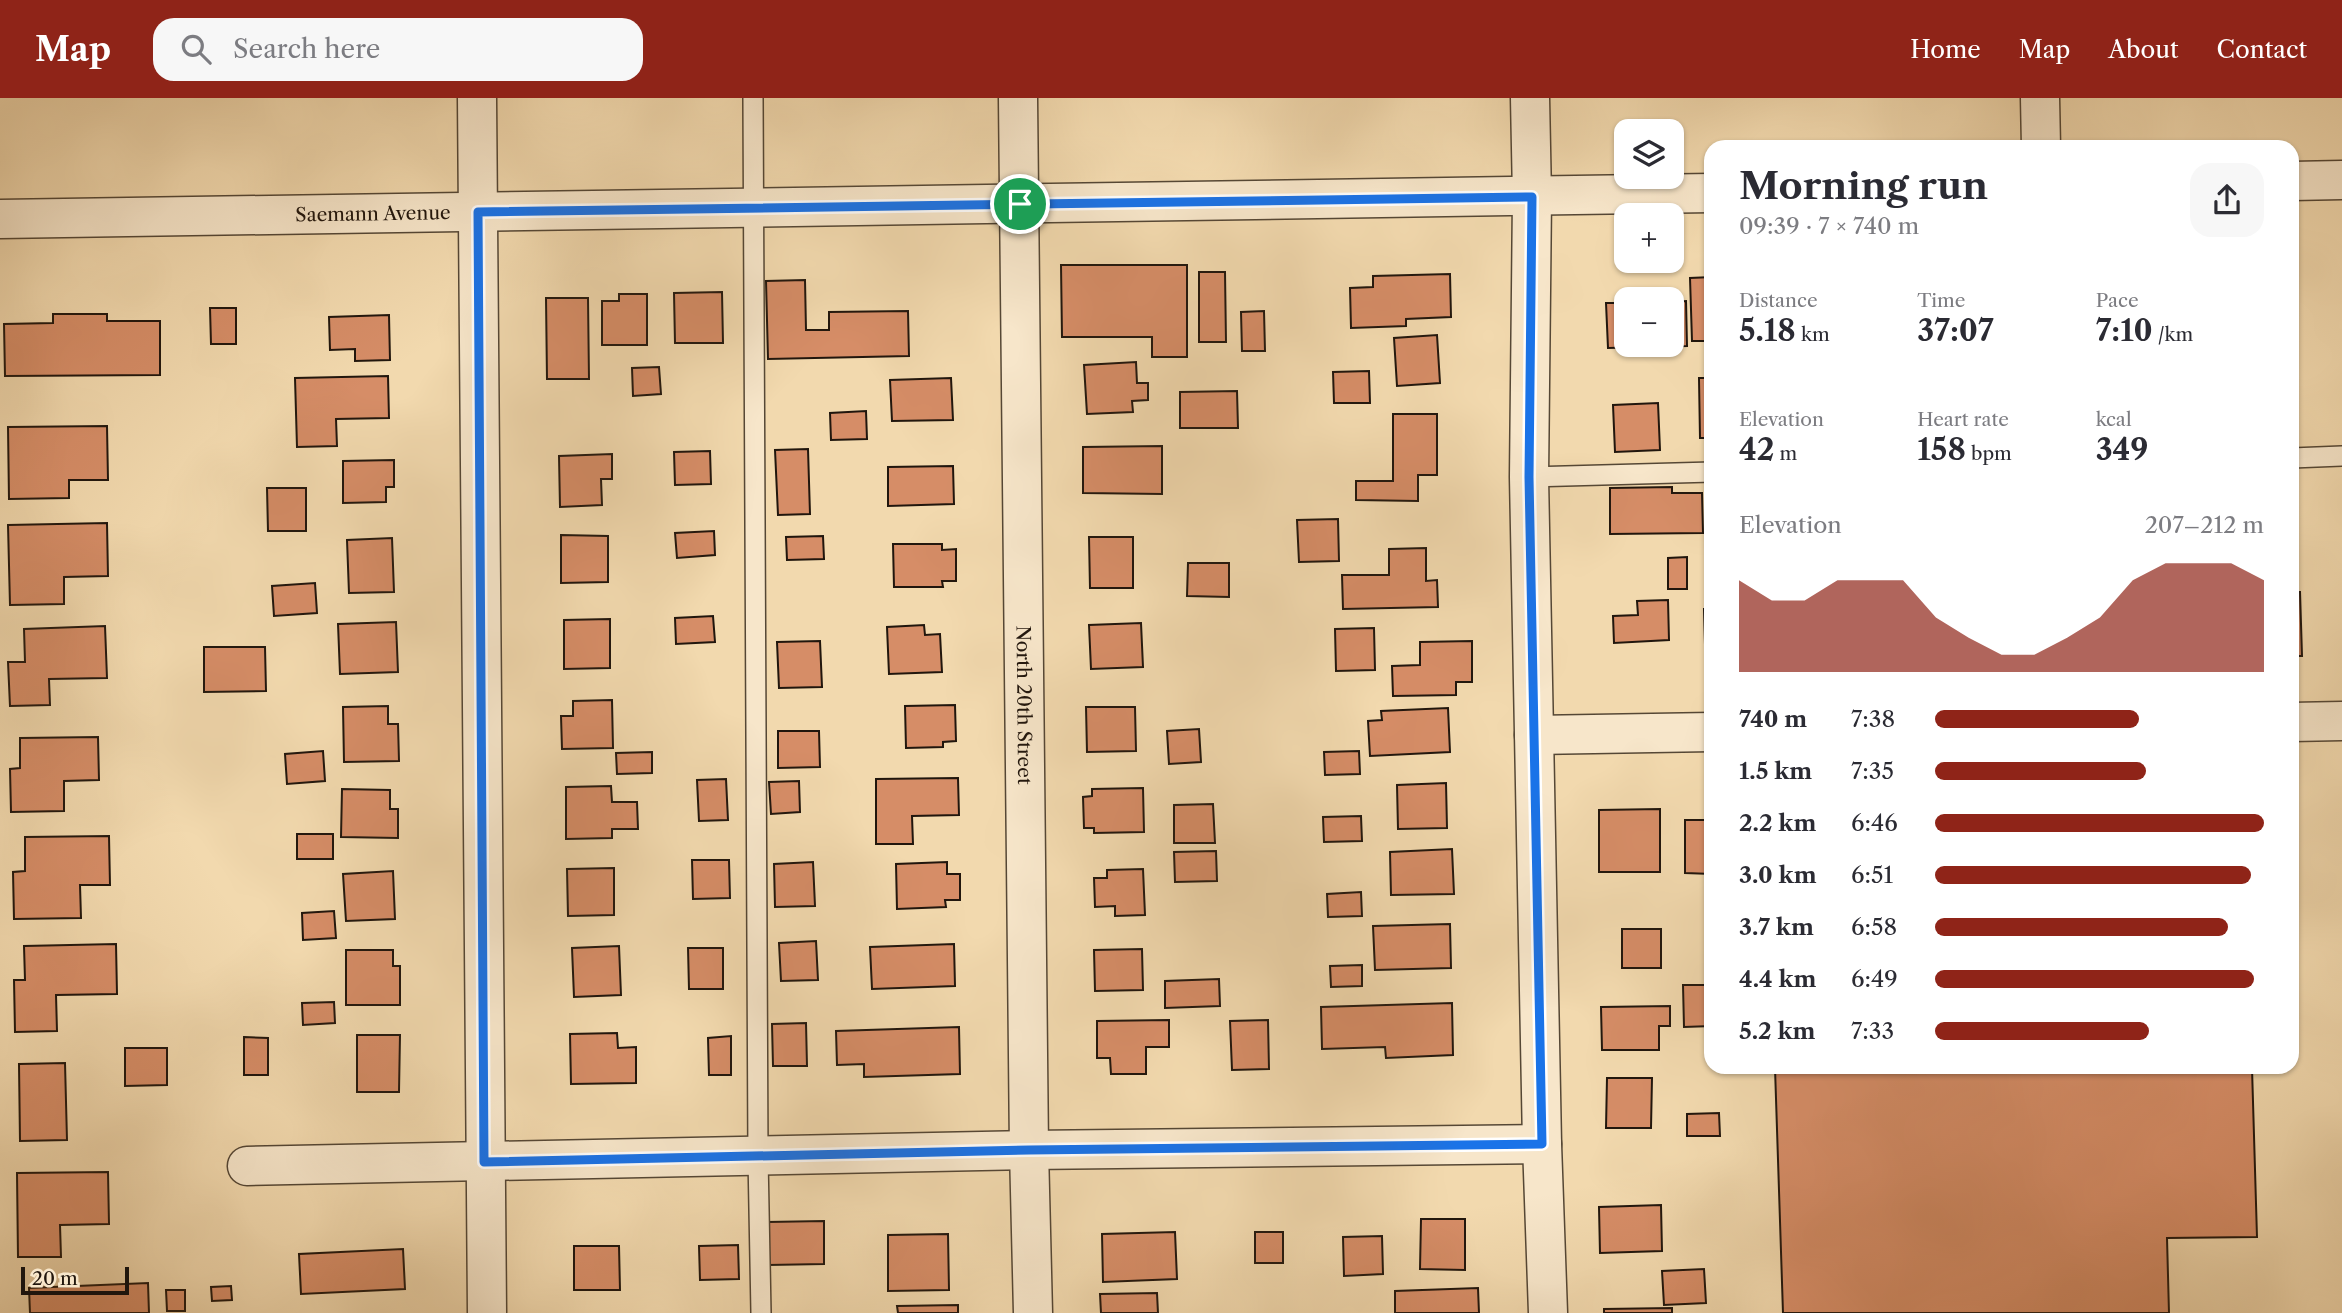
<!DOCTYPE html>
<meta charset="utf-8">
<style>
:root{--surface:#fff;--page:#f7f7f7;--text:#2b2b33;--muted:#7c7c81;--accent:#8f2418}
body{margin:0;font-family:"Libre Caslon Text",serif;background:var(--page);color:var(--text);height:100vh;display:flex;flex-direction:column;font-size:26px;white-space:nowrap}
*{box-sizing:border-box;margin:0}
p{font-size:23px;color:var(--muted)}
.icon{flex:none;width:38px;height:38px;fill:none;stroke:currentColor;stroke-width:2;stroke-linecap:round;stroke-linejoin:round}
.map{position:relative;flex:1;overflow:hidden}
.panel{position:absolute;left:1704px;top:42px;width:595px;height:934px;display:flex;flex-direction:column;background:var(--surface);border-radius:21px;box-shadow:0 2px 5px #0004}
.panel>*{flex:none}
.buttons{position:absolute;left:1614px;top:21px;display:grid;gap:14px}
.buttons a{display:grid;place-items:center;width:70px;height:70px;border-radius:14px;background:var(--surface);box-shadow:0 2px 5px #0004;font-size:35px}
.scale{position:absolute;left:21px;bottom:18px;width:108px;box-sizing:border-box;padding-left:7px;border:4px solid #21160d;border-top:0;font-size:19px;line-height:24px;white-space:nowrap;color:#21160d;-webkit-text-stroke:5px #f7e6ca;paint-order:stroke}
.pin{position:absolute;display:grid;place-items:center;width:60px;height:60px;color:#fff;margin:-30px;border:4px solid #fff;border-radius:50%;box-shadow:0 2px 7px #0007}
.round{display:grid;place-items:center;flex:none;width:74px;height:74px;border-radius:21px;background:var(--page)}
.head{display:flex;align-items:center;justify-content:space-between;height:119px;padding:0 35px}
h1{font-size:38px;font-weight:800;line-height:52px}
.metrics{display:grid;grid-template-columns:repeat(3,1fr);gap:10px;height:119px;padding:7px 35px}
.metrics div{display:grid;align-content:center}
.metrics b{font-size:30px;font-weight:800}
.metrics small{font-size:19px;font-weight:400}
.metrics p{font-size:19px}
.chart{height:196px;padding:14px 35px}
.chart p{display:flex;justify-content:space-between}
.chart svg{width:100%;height:126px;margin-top:7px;fill:var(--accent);opacity:.7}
ul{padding:0 35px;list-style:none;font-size:23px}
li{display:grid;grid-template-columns:112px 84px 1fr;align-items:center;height:52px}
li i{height:18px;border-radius:9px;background:var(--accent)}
header{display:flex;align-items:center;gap:42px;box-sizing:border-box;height:98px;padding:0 35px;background:var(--accent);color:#fff}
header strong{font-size:33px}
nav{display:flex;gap:38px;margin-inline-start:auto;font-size:24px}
.search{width:490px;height:63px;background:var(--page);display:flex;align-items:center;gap:18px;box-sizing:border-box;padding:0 24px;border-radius:21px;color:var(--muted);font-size:26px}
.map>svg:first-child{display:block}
.building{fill:#d68d67;stroke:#21160d;stroke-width:2}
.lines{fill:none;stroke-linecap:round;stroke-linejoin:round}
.service-casing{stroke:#554735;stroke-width:22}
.minor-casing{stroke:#554735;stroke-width:41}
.service{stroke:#f7e6ca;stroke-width:19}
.minor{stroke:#f7e6ca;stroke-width:38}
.route-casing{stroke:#fff;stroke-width:14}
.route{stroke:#1a73e8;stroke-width:9}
.labels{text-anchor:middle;stroke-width:7;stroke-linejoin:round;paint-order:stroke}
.street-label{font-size:19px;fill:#21160d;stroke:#f7e6ca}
</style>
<header>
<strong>Map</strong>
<div class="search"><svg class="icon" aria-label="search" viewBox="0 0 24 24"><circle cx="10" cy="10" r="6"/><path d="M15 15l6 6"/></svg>Search here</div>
<nav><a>Home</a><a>Map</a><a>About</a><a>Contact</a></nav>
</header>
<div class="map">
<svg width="2342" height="1215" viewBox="0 0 2342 1215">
<rect width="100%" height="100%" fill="#f2d9ae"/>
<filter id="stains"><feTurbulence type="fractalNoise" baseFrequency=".00286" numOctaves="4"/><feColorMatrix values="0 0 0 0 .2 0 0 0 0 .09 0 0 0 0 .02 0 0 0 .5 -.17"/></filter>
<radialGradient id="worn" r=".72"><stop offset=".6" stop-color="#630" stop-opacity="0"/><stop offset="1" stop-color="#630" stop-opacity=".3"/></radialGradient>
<!-- building -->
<g class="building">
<polygon points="1061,167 1187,167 1187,259 1152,259 1152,239 1062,239"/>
<polygon points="1199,174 1225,174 1226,244 1199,244"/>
<polygon points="1450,176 1451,219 1406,221 1406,228 1351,230 1350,190 1373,189 1373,178"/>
<polygon points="1712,179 1712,243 1692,243 1690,180"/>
<polygon points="805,182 806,232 829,232 829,214 908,213 909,258 768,261 766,183"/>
<polygon points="722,194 723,245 675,245 674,195"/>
<polygon points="619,196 647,196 647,247 602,247 602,203 619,203"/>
<polygon points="546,200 588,200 589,281 547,281"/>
<polygon points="1686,203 1687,248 1608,250 1606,205 1626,205 1626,247 1671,247 1671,204"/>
<polygon points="210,210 236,210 236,246 211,246"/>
<polygon points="1264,213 1265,253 1242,253 1241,214"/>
<polygon points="53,216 107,216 107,223 160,223 160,277 5,278 4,226 53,225"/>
<polygon points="389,217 390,262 355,263 355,251 330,252 329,219"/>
<polygon points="1437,237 1440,285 1397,288 1394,240"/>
<polygon points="1136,264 1137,285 1148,285 1148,302 1132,303 1133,314 1087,316 1084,267"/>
<polygon points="659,269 661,296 633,298 632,270"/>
<polygon points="1369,273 1370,305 1334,305 1333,274"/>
<polygon points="388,278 389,320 336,321 337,348 297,349 295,280"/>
<polygon points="951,280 953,322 892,323 890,282"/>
<polygon points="1699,280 1712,280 1712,340 1700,340"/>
<polygon points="1237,293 1238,330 1180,330 1180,294"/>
<polygon points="1658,305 1660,352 1615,354 1613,307"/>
<polygon points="866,313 867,341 831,342 830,315"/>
<polygon points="1393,316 1437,316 1437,377 1418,377 1418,403 1356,402 1356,383 1393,383"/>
<polygon points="107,328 108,382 69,382 69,400 9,401 8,329"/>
<polygon points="1162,348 1162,396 1083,395 1083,349"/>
<polygon points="808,351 810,416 778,417 775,352"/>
<polygon points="710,353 711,386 675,387 674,354"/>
<polygon points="612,356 612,381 601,381 602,407 560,409 559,358"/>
<polygon points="394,362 394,389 386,389 386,404 343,405 343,363"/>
<polygon points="953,368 954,406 888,408 888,369"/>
<polygon points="1672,389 1672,395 1702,395 1703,435 1610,436 1610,390"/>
<polygon points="267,390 306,390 306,433 268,433"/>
<polygon points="1338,421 1339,463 1299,464 1297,422"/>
<polygon points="107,425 108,478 64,479 64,506 10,507 8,427"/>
<polygon points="714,433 715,457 677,460 675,435"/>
<polygon points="561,437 608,438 608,484 561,485"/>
<polygon points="823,438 824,461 787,462 786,439"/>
<polygon points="1089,439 1133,439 1133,490 1090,490"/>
<polygon points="392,440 394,494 349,495 347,442"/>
<polygon points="893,446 942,446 942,452 956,451 956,483 942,483 943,489 894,489"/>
<polygon points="1426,450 1426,483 1437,482 1438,509 1343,511 1342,477 1389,477 1389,451"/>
<polygon points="1687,459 1687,491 1668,491 1668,460"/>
<polygon points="1188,465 1229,465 1229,499 1187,498"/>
<polygon points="315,485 317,515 274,518 272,488"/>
<polygon points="2292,494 2300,494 2302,558 2292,558"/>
<polygon points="1668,502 1669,542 1614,545 1613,518 1638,517 1637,503"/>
<polygon points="1704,511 1712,511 1712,546 1705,546"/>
<polygon points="713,518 715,544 676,546 675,520"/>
<polygon points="610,521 610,570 564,571 564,522"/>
<polygon points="396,524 398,574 340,576 338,526"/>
<polygon points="1141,525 1143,569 1091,571 1089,527"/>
<polygon points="924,527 925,537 940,536 942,574 889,576 887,529"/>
<polygon points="105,528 107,580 49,581 50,607 10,608 8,564 25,564 24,531"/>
<polygon points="1374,530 1375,572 1336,573 1335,531"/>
<polygon points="820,543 822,589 779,590 777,544"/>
<polygon points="1472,543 1472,584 1456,584 1456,597 1393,598 1392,568 1420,567 1420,544"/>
<polygon points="204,549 265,549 266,593 204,594"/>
<polygon points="612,602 613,650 562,651 561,618 573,618 573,603"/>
<polygon points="955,607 956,643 943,644 943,649 906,650 905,608"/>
<polygon points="388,608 388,626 398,626 399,663 344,664 343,609"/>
<polygon points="1086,609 1135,609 1136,653 1087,654"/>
<polygon points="1448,610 1450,654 1370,658 1368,623 1382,622 1381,613"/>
<polygon points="1199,631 1201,664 1169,666 1167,633"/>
<polygon points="778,633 819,633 820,669 778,670"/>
<polygon points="98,639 99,682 64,683 64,713 11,714 10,671 20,670 20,640"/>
<polygon points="323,653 325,683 287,686 285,656"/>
<polygon points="1359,653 1360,676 1325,677 1324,654"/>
<polygon points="652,654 652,675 617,676 616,655"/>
<polygon points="958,680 959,717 912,718 913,746 876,746 876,681"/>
<polygon points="726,681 728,722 699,723 697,682"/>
<polygon points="799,683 800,714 771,716 769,684"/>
<polygon points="1446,685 1447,730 1398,731 1397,687"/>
<polygon points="611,688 612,704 637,704 638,731 612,731 612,740 566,741 566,689"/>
<polygon points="1143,690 1144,734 1094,735 1094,730 1084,730 1083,699 1092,698 1092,691"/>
<polygon points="342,691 390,692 390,711 398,711 398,740 341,739"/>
<polygon points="1213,706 1215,745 1174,745 1174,707"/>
<polygon points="1660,711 1660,774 1599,774 1599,712"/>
<polygon points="1361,718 1362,743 1324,744 1323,719"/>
<polygon points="1685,722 1712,722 1712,776 1685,775"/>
<rect x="297" y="736" width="36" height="25"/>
<polygon points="109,738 110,787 80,787 81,820 14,821 13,774 25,773 25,739"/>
<polygon points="1452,751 1454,796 1391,797 1390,754"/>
<polygon points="1216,753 1217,783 1175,784 1174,754"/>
<polygon points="692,762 729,762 730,800 693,801"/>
<polygon points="813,764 815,808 775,809 774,766"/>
<polygon points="947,764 947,776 960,776 960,802 945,802 946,809 897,811 896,766"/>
<polygon points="614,770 614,817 568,818 567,771"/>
<polygon points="1143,771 1145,817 1115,818 1115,808 1095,809 1094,780 1107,780 1107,772"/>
<polygon points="393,773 395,821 346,823 343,776"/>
<polygon points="1361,794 1362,818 1328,819 1327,796"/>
<polygon points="334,813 336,840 303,842 302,815"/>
<polygon points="1450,826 1451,870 1375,872 1373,828"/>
<rect x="1622" y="831" width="39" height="39"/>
<polygon points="816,843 818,882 781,883 779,845"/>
<polygon points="116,846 117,896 56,897 57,933 15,934 14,882 25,882 24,848"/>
<polygon points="954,846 955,888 872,891 870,849"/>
<polygon points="619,848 621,897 574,899 572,850"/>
<polygon points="688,850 723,850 723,891 689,891"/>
<polygon points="1142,851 1143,892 1095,893 1094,852"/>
<polygon points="346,852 393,852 393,868 400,868 400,907 346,907"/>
<polygon points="1362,867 1362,888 1331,889 1330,868"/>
<polygon points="1219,881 1220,908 1165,910 1165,883"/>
<polygon points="1683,887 1712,887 1712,928 1684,929"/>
<polygon points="334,904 335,925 303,927 302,905"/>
<polygon points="1452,905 1453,957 1386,960 1385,949 1322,951 1321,909"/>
<polygon points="1670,908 1670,928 1659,928 1659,952 1602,952 1601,909"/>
<polygon points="1169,922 1169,949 1146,949 1146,976 1111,976 1110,960 1097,960 1097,923"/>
<polygon points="1268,922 1269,971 1232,972 1230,923"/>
<polygon points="806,925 807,968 773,968 772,926"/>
<polygon points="959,929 960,976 864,979 864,966 837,967 836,933"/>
<polygon points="617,935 618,950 636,949 636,985 571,986 570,936"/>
<polygon points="357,937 400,937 399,994 357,994"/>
<polygon points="731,938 731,977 709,977 708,940"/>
<polygon points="244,939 268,940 268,977 244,977"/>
<polygon points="125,950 167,950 167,987 125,988"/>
<polygon points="65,965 67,1042 20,1043 19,966"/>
<polygon points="1775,970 2252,970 2257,1139 2167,1140 2169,1215 1783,1215"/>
<polygon points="1607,980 1652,980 1651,1030 1606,1030"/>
<polygon points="1719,1015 1720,1038 1687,1038 1687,1016"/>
<polygon points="108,1074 109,1126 60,1127 61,1159 18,1159 17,1075"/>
<polygon points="1661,1107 1662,1153 1600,1155 1599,1109"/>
<polygon points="1421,1121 1465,1121 1465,1172 1420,1171"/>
<polygon points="824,1123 824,1166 768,1167 767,1124"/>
<polygon points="1175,1134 1177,1181 1103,1184 1102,1136"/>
<rect x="1255" y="1134" width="28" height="31"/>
<polygon points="948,1136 949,1192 888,1193 888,1137"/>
<polygon points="1382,1138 1383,1176 1344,1178 1343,1139"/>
<polygon points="738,1147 739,1181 700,1182 699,1148"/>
<polygon points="574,1148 619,1148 620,1192 574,1192"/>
<polygon points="403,1151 405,1191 301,1196 299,1156"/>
<polygon points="1704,1171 1706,1205 1664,1207 1662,1173"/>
<polygon points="148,1185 149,1215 30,1215 29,1190"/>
<polygon points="231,1188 232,1202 212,1203 211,1189"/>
<polygon points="1478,1190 1479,1215 1395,1215 1395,1193"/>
<polygon points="166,1192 185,1192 185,1213 167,1213"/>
<polygon points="1157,1195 1158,1215 1101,1215 1100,1196"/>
<polygon points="958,1207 958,1215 898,1215 897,1208"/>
<polygon points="1672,1210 1672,1215 1604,1215 1604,1211"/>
</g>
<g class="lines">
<!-- service casing -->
<g class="service-casing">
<g id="service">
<polyline points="753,0 758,1059 761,1215"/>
<polyline points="2292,360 2342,358"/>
<polyline points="1529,379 1712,374"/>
</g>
</g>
<!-- minor casing -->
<g class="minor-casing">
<g id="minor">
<polyline points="477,0 487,1215"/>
<path id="s1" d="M1018 0 1029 1052 1033 1215"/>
<polyline points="1530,0 1532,99 1529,379 1542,1046 1548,1215"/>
<polyline points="2040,0 2041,49"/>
<polyline points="2292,83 2342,82"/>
<path id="s2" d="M0 121 1712 95"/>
<polyline points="2292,624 2342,623"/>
<polyline points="1534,637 1712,634"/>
<polyline points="247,1068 1029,1052 1542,1046"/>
</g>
</g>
<!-- service -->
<use href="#service" class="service"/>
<!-- minor -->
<use href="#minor" class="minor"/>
</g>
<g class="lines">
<!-- route casing -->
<g class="route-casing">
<polygon id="route" points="1532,99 1529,379 1542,1046 1029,1052 484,1064 478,114"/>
</g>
<!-- route -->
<use href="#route" class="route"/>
</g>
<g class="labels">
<!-- street labels -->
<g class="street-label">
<text dy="7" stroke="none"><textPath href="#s2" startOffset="373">Saemann Avenue</textPath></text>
<text dy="7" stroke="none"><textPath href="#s1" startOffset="607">North 20th Street</textPath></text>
</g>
</g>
<rect width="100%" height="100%" filter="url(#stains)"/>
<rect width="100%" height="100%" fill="url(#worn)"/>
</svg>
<div class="buttons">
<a><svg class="icon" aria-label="layers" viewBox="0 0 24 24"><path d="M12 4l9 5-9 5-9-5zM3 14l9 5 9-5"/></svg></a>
<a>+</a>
<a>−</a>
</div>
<div class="scale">20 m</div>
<div class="pin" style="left:1020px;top:106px;background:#1e9e55"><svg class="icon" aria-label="arrive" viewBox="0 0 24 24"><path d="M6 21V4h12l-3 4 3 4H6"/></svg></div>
<section class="panel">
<div class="head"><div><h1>Morning run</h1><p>09:39 · 7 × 740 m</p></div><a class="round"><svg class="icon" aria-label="share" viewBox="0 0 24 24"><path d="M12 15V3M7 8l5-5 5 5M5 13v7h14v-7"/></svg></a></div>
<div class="metrics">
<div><p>Distance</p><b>5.18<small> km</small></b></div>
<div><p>Time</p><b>37:07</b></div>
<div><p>Pace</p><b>7:10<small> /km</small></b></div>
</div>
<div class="metrics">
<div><p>Elevation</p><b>42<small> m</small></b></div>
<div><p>Heart rate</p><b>158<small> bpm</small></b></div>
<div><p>kcal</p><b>349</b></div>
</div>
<div class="chart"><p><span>Elevation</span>207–212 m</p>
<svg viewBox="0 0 160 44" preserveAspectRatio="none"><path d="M0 44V12L10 19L20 19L30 12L40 12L50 12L60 25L70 32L80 38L90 38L100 32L110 25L120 12L130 6L140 6L150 6L160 12V44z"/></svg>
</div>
<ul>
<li><b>740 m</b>7:38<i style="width:62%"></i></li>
<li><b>1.5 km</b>7:35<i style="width:64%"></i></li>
<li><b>2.2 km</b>6:46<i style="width:100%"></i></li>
<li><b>3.0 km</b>6:51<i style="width:96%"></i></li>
<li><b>3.7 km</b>6:58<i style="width:89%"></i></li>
<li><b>4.4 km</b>6:49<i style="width:97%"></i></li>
<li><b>5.2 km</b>7:33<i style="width:65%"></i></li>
</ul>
</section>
</div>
